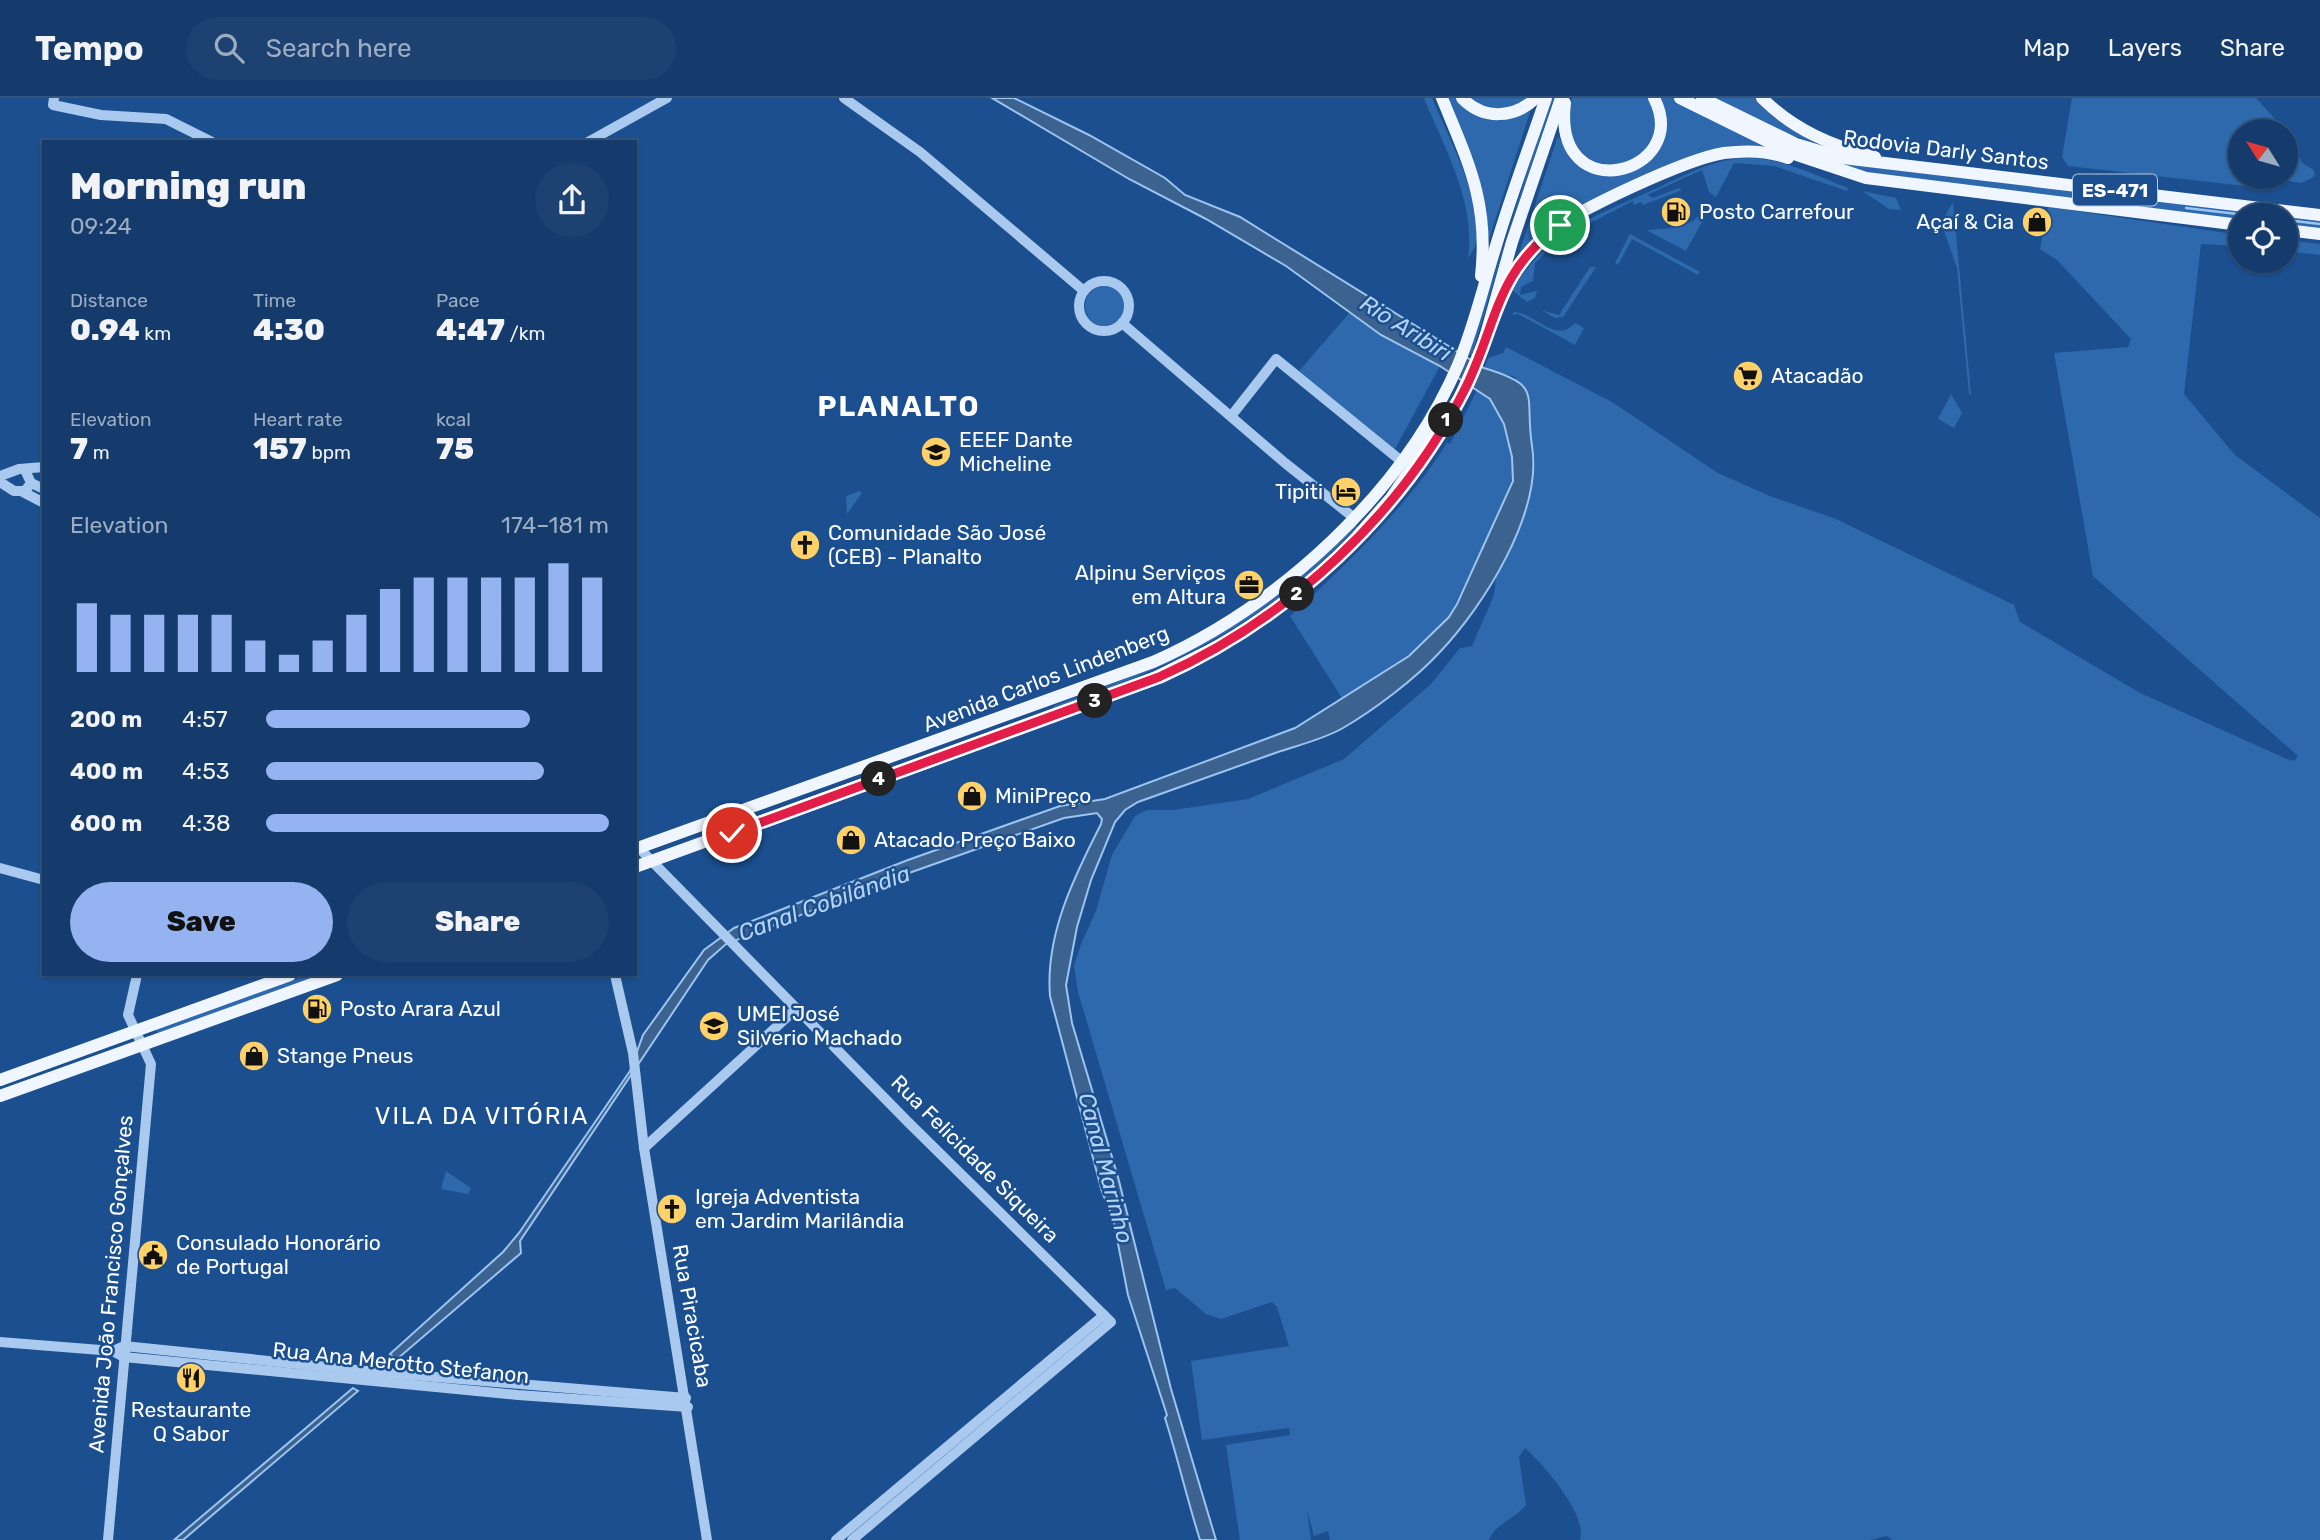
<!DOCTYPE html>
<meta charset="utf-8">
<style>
:root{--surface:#143b6b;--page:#1d4271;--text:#f1f3f6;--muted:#9dadc1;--line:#33557e;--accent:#95b2f1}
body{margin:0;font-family:Rubik,sans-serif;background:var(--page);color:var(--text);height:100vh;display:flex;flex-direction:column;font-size:26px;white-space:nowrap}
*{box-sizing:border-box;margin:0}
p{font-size:23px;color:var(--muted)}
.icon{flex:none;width:38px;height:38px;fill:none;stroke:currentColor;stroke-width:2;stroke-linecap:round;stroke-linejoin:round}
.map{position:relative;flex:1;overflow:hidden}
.side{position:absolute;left:42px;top:42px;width:595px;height:836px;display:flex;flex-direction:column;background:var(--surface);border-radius:0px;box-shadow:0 2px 5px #0004,0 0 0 2px var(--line)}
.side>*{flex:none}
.needle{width:46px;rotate:307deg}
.tools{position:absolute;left:2228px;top:21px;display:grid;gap:14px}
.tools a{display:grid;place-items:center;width:70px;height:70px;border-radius:50%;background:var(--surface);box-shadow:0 2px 5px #0004,0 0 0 2px var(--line);font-size:35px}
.pin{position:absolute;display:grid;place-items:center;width:60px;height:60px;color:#fff;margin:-30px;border:4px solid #fff;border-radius:50%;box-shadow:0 2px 7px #0007}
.km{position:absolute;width:35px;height:35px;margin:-18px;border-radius:50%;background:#222;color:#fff;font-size:19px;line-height:35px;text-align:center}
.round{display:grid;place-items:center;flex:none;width:74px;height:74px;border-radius:37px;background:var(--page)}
.head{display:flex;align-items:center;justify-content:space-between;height:119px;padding:0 28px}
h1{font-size:38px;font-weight:800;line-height:52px}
.figures{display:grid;grid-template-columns:repeat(3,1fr);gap:10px;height:119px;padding:7px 28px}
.figures div{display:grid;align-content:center}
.figures b{font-size:30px;font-weight:800}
.figures small{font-size:19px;font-weight:400}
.figures p{font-size:19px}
.chart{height:196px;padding:14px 28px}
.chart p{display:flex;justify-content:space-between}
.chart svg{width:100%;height:126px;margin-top:7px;stroke:var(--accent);stroke-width:6}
.button{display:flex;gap:14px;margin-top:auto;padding:14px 28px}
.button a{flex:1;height:80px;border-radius:42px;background:var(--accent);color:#111;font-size:28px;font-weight:800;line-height:80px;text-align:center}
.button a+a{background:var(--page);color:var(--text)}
ul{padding:0 28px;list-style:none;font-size:23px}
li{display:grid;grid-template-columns:112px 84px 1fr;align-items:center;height:52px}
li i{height:18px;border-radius:9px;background:var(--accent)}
header{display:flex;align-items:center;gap:42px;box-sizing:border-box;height:98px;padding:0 35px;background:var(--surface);border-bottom:2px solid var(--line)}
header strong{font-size:33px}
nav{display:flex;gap:38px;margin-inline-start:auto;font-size:24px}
.search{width:490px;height:63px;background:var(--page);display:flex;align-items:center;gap:18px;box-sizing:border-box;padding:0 24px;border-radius:38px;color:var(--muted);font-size:26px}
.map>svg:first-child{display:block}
.green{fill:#2e69ad;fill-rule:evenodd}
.water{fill:#3c6290;stroke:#9cc4f0;stroke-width:2}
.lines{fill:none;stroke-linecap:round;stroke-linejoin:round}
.stream{stroke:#9cc4f0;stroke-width:2.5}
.minor{stroke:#a9c9ee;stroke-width:10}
.major{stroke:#f0f6ff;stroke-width:12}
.route-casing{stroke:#fff;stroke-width:14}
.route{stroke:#e11d48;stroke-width:9}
.labels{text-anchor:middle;stroke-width:5;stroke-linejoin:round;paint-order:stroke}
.shield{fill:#1b4f8f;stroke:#bbcadd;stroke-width:2}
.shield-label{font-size:19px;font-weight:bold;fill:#fff}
.street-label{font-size:21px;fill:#fff;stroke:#1b4f8f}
.poi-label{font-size:21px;fill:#fff;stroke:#1b4f8f;text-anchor:start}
.water-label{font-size:23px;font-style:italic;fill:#b5d3f5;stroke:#1b4f8f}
.quarter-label{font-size:24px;letter-spacing:2px;fill:#fff;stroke:#1b4f8f}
.district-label{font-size:28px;font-weight:bold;letter-spacing:2px;fill:#fff;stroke:#1b4f8f}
</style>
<header>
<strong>Tempo</strong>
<div class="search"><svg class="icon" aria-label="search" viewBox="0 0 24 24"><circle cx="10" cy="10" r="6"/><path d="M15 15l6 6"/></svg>Search here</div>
<nav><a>Map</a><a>Layers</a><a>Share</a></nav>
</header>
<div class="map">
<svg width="2320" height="1442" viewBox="0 0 2320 1442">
<rect width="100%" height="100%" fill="#1b4f8f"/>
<!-- green -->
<g class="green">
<path d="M1424 0H1432C1448 39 1485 105 1475 148 1474 152 1470 156 1468 161 1476 104 1445 52 1424 0Z"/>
<path d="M1446 0H1530C1511 16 1487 16 1467 1L1462 5C1482 26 1507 23 1531 11L1489 141 1482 92Z"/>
<polygon points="1551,0 1554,0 1506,142 1471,260 1471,256 1468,259"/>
<path d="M1572 0H1757L1795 33 1816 46 1781 33 1765 48 1663 72 1518 158 1558 38C1569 57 1580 74 1604 77 1578 53 1561 38 1572 0Z"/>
<path d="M2072 0H2256L2295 43 2302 65 2314 72 2315 78 2302 85 2281 82 2271 91 2068 68 2062 59ZM2286 33V79H2240V33Z"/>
<polygon points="1809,57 2272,117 2240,117 2240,121 1876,77"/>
<path d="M1740 60C1779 58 1812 76 1848 90L1847 93 1774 68 1734 65 1716 99 1709 94 1702 72 1647 97 1653 100 1679 90 1682 92 1643 107 1641 104 1634 107 1633 103 1559 141 1535 165 1533 183 1521 189 1520 197 1537 193 1535 200 1527 204 1512 192C1547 134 1595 118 1655 91 1686 77 1704 65 1740 60Z"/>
<polygon points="1862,93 1896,100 1901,112 1889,111"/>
<polygon points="1953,104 1971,296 1969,296 1957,170 1944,133 1945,118"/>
<path d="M2048 109 2240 137V148L2201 146 2184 296 2235 357 2320 420V1442H1892L1887 1438 1870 1442H1580C1588 1417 1543 1366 1525 1350L1519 1359 1526 1407C1515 1421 1495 1426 1489 1442H1330L1328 1433 1314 1438 1307 1412 1311 1442H1240L1226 1347 1290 1337 1289 1330 1202 1342 1191 1263 1289 1248 1277 1209 1272 1204 1221 1221 1206 1216 1175 1190 1166 1192 1078 894 1074 868 1081 846 1096 813 1112 757 1135 718 1147 712H1173L1248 701 1344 661 1431 586 1460 550 1472 548 1494 497 1496 479 1527 408 1535 363 1529 324 1530 305 1515 279 1484 270 1488 260 1503 255 1506 249 1612 304 1718 375 1770 398 1836 421 2014 507 2020 524 2140 595 2287 661 2294 663 2298 658 2093 478 2054 255 2128 249 2131 241 2057 162 2040 151Z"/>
<path d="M1705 111 1708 113 1686 153 1646 132C1667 130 1691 132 1705 111Z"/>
<polygon points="2286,119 2320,123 2320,131 2286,126"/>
<polygon points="1630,136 1700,174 1698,177 1632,141 1618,167 1615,165"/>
<polygon points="2286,142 2320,146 2320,157 2286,153"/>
<polygon points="1590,169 1596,169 1563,219 1555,220 1541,212 1559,217"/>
<circle cx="1105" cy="208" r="20"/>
<polygon points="1351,213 1381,237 1440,268 1395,351 1299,273"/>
<path d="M1514 214C1534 214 1556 247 1575 225L1584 230 1575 247 1518 216 1512 217Z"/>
<path d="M1477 292 1490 301 1504 326 1514 371 1509 394 1449 519 1409 558 1343 602 1290 518C1348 465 1405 411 1447 345L1450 346Z"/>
<polygon points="1951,296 1962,315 1954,330 1938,321"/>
<polygon points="859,393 862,395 847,416 846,398"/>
<path d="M1354 427 1358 428C1264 528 1180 564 1054 611L1053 608C1175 563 1264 524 1354 427Z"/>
<polygon points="308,877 319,877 158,935 155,932"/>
<polygon points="446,1073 471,1090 468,1096 441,1091"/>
</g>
<!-- water -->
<g class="water">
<path d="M992 0H1014L1089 37 1165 80 1185 97 1240 119 1484 270C1544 288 1524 295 1532 348 1543 414 1484 508 1439 555 1415 581 1374 612 1343 630 1324 641 1299 647 1278 654 1231 671 1185 687 1138 704L1125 712 1115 724 1091 782 1077 829 1066 887 1072 925 1118 1079 1171 1291 1216 1442H1200C1187 1401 1178 1361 1165 1320L1167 1317 1128 1197 1113 1120 1102 1094 1050 898C1045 837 1074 779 1101 726L1102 721 1097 715 1064 720 909 775 726 846 708 862 520 1143 521 1155 396 1262 390 1256 503 1154 519 1135 630 973 643 937 704 852 734 830 908 762 1060 708 1105 701 1295 630 1409 558 1449 519 1457 506 1513 383 1512 359 1504 326 1490 301 1440 268 1381 237 1286 168 1206 121 1129 81Z"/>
<polygon points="353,1290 358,1293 183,1442 174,1442"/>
</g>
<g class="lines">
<!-- stream -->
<g class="stream">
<polyline points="2186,110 2246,117"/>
<polyline points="2286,122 2320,126"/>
</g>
<!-- minor -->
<g class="minor">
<polyline points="54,0 53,7 101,17 166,21 212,44"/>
<polyline points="844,0 920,54 1084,193"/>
<polyline points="588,44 667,0"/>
<circle cx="1104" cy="208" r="25"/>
<polyline points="1122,225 1285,365 1353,419"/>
<polyline points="1232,317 1276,261 1400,362"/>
<polyline points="0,378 19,371 44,369"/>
<polyline points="0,384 14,393 25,393 31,385 25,372"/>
<polyline points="31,385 44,391"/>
<polyline points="23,394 44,405"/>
<polyline points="636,747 908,1024 1111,1224 852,1442"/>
<polyline points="0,770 44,782"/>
<polyline points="615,877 633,955 644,1050 707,1442"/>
<polyline points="644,1050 797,910"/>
<polyline points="0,1244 113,1253 124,1259 518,1297 688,1309"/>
<polyline points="113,1253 124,1248 376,1274 686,1300"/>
<polyline points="108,1442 151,966 128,917 137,877"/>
<polyline points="836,1442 1104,1217"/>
</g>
<!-- major -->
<g class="major">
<path d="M1442 0C1469 66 1489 105 1481 178"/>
<path d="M1462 0C1483 22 1514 21 1536 0"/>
<polyline points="1680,0 1791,55 1866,80 2240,127"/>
<polyline points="1702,0 1796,46 1843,60 2320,117"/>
<path d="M1762 0C1794 32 1832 48 1875 59"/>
<path d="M1565 5C1552 113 1693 76 1654 0"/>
<polyline points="2286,132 2320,136"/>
<path d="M1504 188C1516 168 1530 150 1549 135 1578 111 1687 61 1724 55 1746 52 1768 53 1788 60"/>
<path d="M635 751 1153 564C1279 508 1403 395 1458 267 1474 229 1483 189 1495 151 1510 100 1529 50 1546 0"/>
<polyline points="635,769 1148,583 1234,540 1303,491 1347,450 1391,400 1459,301 1483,247 1512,144 1561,0"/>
<polyline points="0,982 290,877"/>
<polyline points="0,998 337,877"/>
</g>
</g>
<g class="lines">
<!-- route casing -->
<g class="route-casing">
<path id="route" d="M732 735 1159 579C1289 521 1402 416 1466 289 1498 223 1495 175 1560 127"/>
</g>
<!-- route -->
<use href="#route" class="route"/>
</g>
<!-- icons -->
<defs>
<g id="fuel-disc" transform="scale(1.575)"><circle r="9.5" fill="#ffd166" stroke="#1b4f8f"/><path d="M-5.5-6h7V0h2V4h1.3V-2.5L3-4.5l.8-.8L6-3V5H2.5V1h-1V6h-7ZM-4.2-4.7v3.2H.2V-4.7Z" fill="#111"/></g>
<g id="shop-disc" transform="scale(1.575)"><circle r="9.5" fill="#ffd166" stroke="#1b4f8f"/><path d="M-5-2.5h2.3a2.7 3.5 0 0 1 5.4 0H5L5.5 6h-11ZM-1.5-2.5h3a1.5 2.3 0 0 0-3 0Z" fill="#111"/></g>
<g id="supermarket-disc" transform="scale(1.575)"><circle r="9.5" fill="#ffd166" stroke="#1b4f8f"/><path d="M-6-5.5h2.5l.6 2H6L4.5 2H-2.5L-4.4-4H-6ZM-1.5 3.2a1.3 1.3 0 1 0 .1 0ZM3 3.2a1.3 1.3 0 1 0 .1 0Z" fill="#111"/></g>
<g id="school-disc" transform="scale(1.575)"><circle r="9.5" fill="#ffd166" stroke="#1b4f8f"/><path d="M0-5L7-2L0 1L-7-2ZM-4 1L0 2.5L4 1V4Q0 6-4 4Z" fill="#111"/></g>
<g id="hotel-disc" transform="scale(1.575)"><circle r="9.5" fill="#ffd166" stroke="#1b4f8f"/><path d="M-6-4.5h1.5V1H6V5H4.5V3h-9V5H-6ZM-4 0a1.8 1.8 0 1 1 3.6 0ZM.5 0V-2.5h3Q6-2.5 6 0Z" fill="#111"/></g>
<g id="church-disc" transform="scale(1.575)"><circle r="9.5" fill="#ffd166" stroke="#1b4f8f"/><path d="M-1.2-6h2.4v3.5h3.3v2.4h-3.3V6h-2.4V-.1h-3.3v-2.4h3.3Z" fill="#111"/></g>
<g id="office-disc" transform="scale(1.575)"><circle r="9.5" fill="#ffd166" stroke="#1b4f8f"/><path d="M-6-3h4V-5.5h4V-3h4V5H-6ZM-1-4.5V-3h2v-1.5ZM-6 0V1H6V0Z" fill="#111"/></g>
<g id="civic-disc" transform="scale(1.575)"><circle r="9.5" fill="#ffd166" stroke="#1b4f8f"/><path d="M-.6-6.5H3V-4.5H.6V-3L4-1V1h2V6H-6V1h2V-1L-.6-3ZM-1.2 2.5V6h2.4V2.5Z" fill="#111"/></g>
<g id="restaurant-disc" transform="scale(1.575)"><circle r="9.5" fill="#ffd166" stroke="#1b4f8f"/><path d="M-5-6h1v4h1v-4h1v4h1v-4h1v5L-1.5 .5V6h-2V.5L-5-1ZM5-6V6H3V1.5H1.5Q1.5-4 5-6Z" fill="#111"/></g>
</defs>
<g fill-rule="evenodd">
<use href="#fuel-disc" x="1676" y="114"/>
<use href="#shop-disc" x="2037" y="124"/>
<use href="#supermarket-disc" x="1748" y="278"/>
<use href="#school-disc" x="936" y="354"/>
<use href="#hotel-disc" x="1346" y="394"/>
<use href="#church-disc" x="805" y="447"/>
<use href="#office-disc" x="1249" y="487"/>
<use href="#shop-disc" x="972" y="698"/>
<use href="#shop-disc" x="851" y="742"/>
<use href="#fuel-disc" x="317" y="911"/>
<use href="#school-disc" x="714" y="928"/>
<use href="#shop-disc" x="254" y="958"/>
<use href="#church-disc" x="672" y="1111"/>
<use href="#civic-disc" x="153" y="1157"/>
<use href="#restaurant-disc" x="191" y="1280"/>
</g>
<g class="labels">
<!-- shield labels -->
<rect class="shield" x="2073" y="76.5" width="84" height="31" rx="5"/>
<g class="shield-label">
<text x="2115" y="99">ES-471</text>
</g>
<!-- street labels -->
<g class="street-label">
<text transform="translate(1946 52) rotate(7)" y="7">Rodovia Darly Santos</text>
<text transform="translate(1046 581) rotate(-21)" y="7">Avenida Carlos Lindenberg</text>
<text transform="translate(975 1061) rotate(45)" y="7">Rua Felicidade Siqueira</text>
<text transform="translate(111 1186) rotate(-85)" y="7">Avenida João Francisco Gonçalves</text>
<text transform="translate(692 1218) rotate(80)" y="7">Rua Piracicaba</text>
<text transform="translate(401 1265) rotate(6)" y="7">Rua Ana Merotto Stefanon</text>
</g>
<!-- poi labels -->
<g class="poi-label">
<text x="1699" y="121">Posto Carrefour</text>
<text x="2014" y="131" text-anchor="end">Açaí &amp; Cia</text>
<text x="1771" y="285">Atacadão</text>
<text x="959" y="349">EEEF Dante<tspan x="959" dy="24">Micheline</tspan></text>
<text x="1323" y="401" text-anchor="end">Tipiti</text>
<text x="828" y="442">Comunidade São José<tspan x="828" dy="24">(CEB) - Planalto</tspan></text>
<text x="1226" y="482" text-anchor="end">Alpinu Serviços<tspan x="1226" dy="24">em Altura</tspan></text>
<text x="995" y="705">MiniPreço</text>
<text x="874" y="749">Atacado Preço Baixo</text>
<text x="340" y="918">Posto Arara Azul</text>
<text x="737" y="923">UMEI José<tspan x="737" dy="24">Silverio Machado</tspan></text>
<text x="277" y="965">Stange Pneus</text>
<text x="695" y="1106">Igreja Adventista<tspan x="695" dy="24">em Jardim Marilândia</tspan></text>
<text x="176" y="1152">Consulado Honorário<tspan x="176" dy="24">de Portugal</tspan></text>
<text x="191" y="1319" text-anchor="middle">Restaurante<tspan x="191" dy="24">Q Sabor</tspan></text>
</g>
<!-- water labels -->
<g class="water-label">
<text transform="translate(1406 230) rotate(32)" y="8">Rio Aribiri</text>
<text transform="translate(824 805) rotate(-20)" y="8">Canal Cobilândia</text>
<text transform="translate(1106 1070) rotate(75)" y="8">Canal Marinho</text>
</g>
<!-- quarter labels -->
<g class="quarter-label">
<text x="482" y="1026">VILA DA VITÓRIA</text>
</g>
<!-- district labels -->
<g class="district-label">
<text x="899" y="318">PLANALTO</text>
</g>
</g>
</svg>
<div class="tools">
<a><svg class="needle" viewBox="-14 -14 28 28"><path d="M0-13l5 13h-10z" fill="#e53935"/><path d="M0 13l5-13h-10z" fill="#9dadc1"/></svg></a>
<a><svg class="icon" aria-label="locate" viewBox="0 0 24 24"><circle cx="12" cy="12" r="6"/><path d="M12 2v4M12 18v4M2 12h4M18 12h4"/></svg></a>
</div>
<div class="pin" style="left:1560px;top:127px;background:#1e9e55"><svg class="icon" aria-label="arrive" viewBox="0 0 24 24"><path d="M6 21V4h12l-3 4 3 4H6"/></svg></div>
<div class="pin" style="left:732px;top:735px;background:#d93025"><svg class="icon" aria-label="check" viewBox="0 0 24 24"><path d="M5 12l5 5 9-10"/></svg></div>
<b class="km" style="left:1446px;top:322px">1</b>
<b class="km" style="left:1297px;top:496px">2</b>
<b class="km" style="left:1095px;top:603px">3</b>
<b class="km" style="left:879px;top:681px">4</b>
<section class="side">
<div class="head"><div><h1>Morning run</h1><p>09:24</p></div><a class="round"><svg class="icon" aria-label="share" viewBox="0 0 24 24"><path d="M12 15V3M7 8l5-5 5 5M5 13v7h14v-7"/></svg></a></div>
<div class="figures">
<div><p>Distance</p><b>0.94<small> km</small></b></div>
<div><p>Time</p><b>4:30</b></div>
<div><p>Pace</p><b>4:47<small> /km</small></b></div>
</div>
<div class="figures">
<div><p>Elevation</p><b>7<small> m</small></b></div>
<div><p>Heart rate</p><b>157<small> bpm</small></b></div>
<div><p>kcal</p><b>75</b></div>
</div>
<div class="chart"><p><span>Elevation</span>174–181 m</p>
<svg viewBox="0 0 160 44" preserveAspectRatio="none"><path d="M5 44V20M15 44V24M25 44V24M35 44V24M45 44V24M55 44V33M65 44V38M75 44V33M85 44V24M95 44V15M105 44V11M115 44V11M125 44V11M135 44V11M145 44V6M155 44V11"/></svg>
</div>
<ul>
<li><b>200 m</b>4:57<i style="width:77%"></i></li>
<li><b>400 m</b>4:53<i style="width:81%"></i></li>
<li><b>600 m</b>4:38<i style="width:100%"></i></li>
</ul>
<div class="button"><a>Save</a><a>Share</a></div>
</section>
</div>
